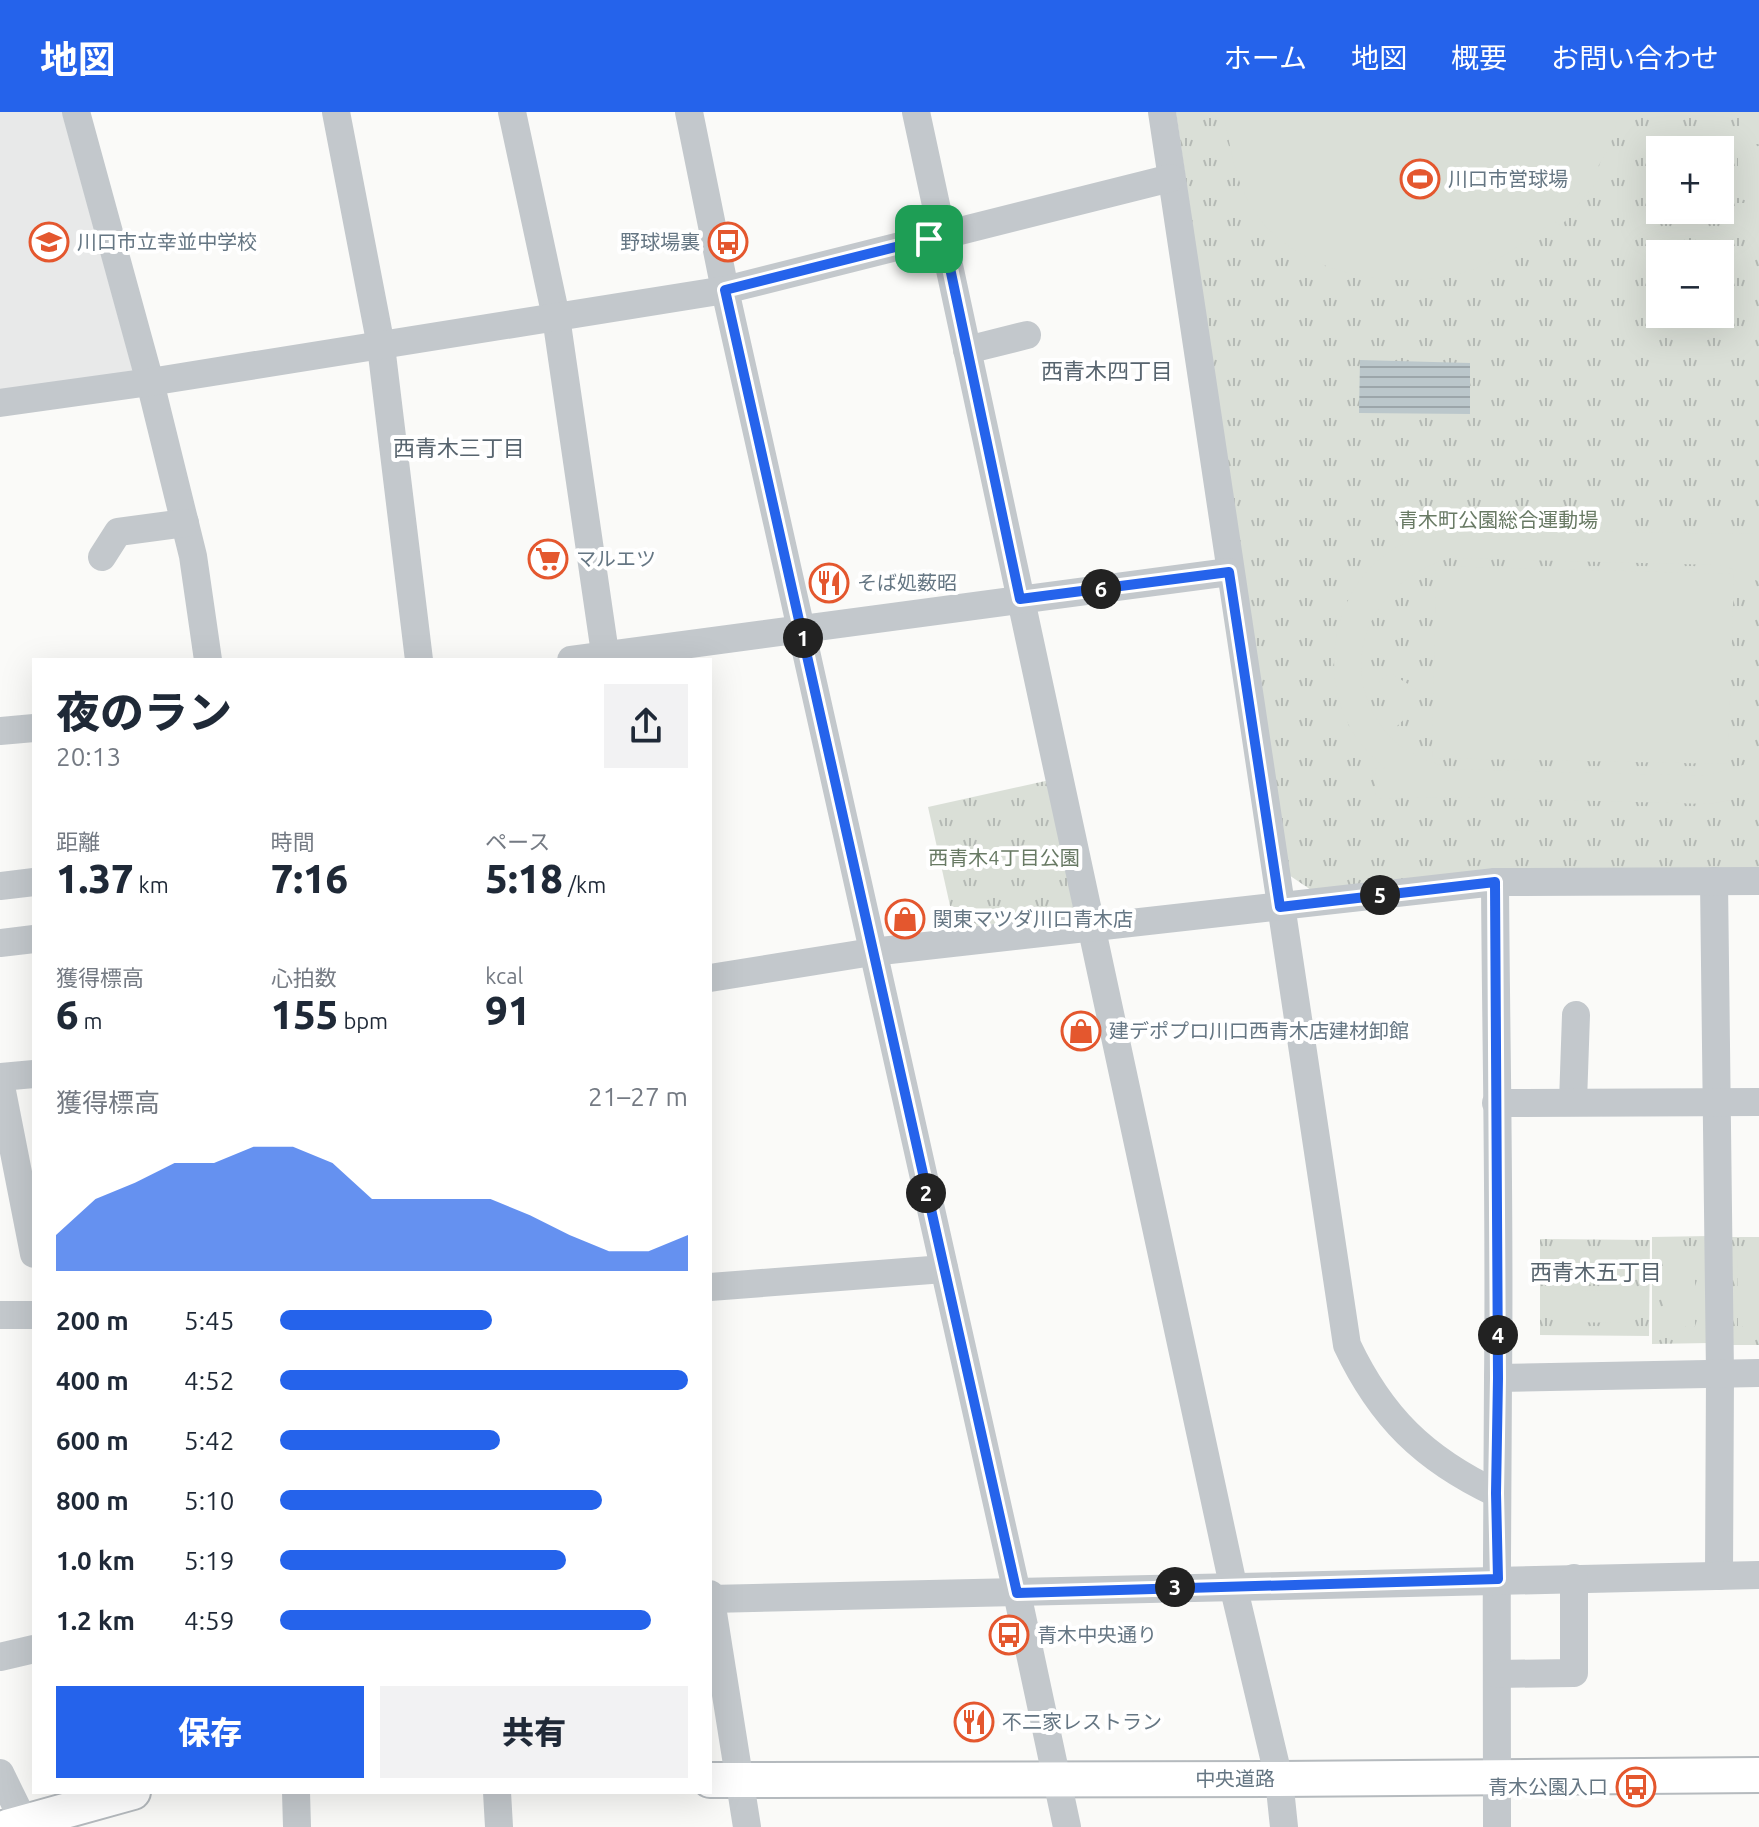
<!DOCTYPE html>
<html lang="ja">
<meta charset="utf-8">
<style>
:root{--surface:#fff;--page:#f2f2f3;--text:#1f2937;--muted:#747a83;--accent:#2563eb}
body{margin:0;font-family:Ubuntu,"Noto Sans JP",sans-serif;background:var(--page);color:var(--text);height:100vh;display:flex;flex-direction:column;font-size:30px;white-space:nowrap}
*{box-sizing:border-box;margin:0}
p{font-size:26px;color:var(--muted)}
.icon{flex:none;width:44px;height:44px;fill:none;stroke:currentColor;stroke-width:2;stroke-linecap:round;stroke-linejoin:round}
.map{position:relative;flex:1;overflow:hidden}
.drawer{position:absolute;left:32px;top:546px;width:680px;height:1136px;display:flex;flex-direction:column;background:var(--surface);border-radius:0px;box-shadow:0 8px 32px #0002}
.drawer>*{flex:none}
.controls{position:absolute;left:1646px;top:24px;display:grid;gap:16px}
.controls a{display:grid;place-items:center;width:88px;height:88px;border-radius:0px;background:var(--surface);box-shadow:0 8px 32px #0002;font-size:40px}
.pin{position:absolute;display:grid;place-items:center;width:68px;height:68px;color:#fff;margin:-34px;border-radius:16px;box-shadow:0 4px 12px #0006}
.km{position:absolute;width:40px;height:40px;margin:-20px;border-radius:50%;background:#222;color:#fff;font-size:22px;line-height:40px;text-align:center}
.round{display:grid;place-items:center;flex:none;width:84px;height:84px;border-radius:0px;background:var(--page)}
.summary{display:flex;align-items:center;justify-content:space-between;height:136px;padding:0 24px}
h1{font-size:44px;font-weight:800;line-height:60px}
.stats{display:grid;grid-template-columns:repeat(3,1fr);gap:12px;height:136px;padding:8px 24px}
.stats div{display:grid;align-content:center}
.stats b{font-size:40px;font-weight:800}
.stats small{font-size:22px;font-weight:400}
.stats p{font-size:22px}
.chart{height:224px;padding:16px 24px}
.chart p{display:flex;justify-content:space-between}
.chart svg{width:100%;height:144px;margin-top:8px;fill:var(--accent);opacity:.7}
.button{display:flex;gap:16px;margin-top:auto;padding:16px 24px}
.button a{flex:1;height:92px;border-radius:0px;background:var(--accent);color:#fff;font-size:32px;font-weight:800;line-height:92px;text-align:center}
.button a+a{background:var(--page);color:var(--text)}
ul{padding:0 24px;list-style:none;font-size:26px}
li{display:grid;grid-template-columns:128px 96px 1fr;align-items:center;height:60px}
li i{height:20px;border-radius:10px;background:var(--accent)}
header{display:flex;align-items:center;gap:48px;box-sizing:border-box;height:112px;padding:0 40px;background:var(--accent);color:#fff}
header strong{font-size:38px}
nav{display:flex;gap:44px;margin-inline-start:auto;font-size:28px}
.map>svg:first-child{display:block}
.built{fill:#e8e9e9}
.park{fill:url(#park-tufts);fill-rule:evenodd}
.pitch{fill:#dadfd7}
.water{fill:url(#water-rules)}
.lines{fill:none;stroke-linecap:round;stroke-linejoin:round}
.major-casing{stroke:#b5babe;stroke-width:38}
.minor{stroke:#c3c8cc;stroke-width:28}
.major{stroke:#fff;stroke-width:34}
.route-casing{stroke:#fff;stroke-width:16}
.route{stroke:#2563eb;stroke-width:10}
.labels{text-anchor:middle;stroke-width:8;stroke-linejoin:round;paint-order:stroke}
.poi-label{font-size:20px;fill:#657683;stroke:#fff;text-anchor:start}
.park-label{font-size:20px;fill:#687a64;stroke:#fff}
.street-label{font-size:20px;fill:#657683;stroke:#fff}
.neighbourhood-label{font-size:22px;fill:#57646e;stroke:#fff}
</style>
<header>
<strong>地図</strong>
<nav><a>ホーム</a><a>地図</a><a>概要</a><a>お問い合わせ</a></nav>
</header>
<div class="map">
<svg width="1759" height="1715" viewBox="0 0 1759 1715">
<defs>
<pattern id="park-tufts" width="24" height="20" patternUnits="userSpaceOnUse" patternTransform="scale(2)"><rect width="24" height="20" fill="#dadfd7"/><path d="M3 7l-1-3M5 7V3M7 7l1-3M15 17l-1-3M17 17v-4M19 17l1-3" fill="none" stroke="#b4b9b4"/></pattern>
<pattern id="water-rules" width="6" height="5" patternUnits="userSpaceOnUse" patternTransform="scale(2)"><rect width="6" height="5" fill="#bbc7cb"/><path d="M0 2.5h6" fill="none" stroke="#9ca6aa"/></pattern>
</defs>
<rect width="100%" height="100%" fill="#fafaf8"/>
<!-- built -->
<polygon class="built" points="0,0 62,0 133,259 0,282"/>
<!-- park -->
<g class="park">
<path d="M1176 0H1759V759L1314 780 1286 761ZM1660 38H1720V98H1660ZM1660 142H1720V202H1660Z"/>
<polygon points="1050,668 1075,805 955,816 928,695"/>
<polygon points="1709,1124 1709,1231 1652,1232 1652,1125"/>
<rect x="1727" y="1125" width="32" height="108"/>
<polygon points="1540,1127 1650,1128 1649,1224 1540,1223"/>
</g>
<!-- pitch -->
<g class="pitch">
<path d="M1223 0H1620L1610 34 1595 60 1601 65 1561 114 1554 109C1525 131 1494 153 1458 162 1383 180 1281 159 1245 83 1233 57 1229 27 1223 0Z"/>
<rect x="1740" y="0" width="19" height="32"/>
<polygon points="1738,45 1759,46 1759,77 1738,77"/>
<polygon points="1737,91 1759,91 1759,123 1737,122"/>
<path d="M1474 418 1759 422V470L1742 460 1720 453 1451 446C1373 467 1332 551 1385 619 1402 641 1429 650 1454 657L1707 664 1746 652 1759 643V677L1731 688 1709 692 1450 685 1376 687 1375 657 1385 656C1373 645 1361 634 1352 619 1317 560 1334 470 1397 435 1421 422 1446 419 1474 418Z"/>
<polygon points="1436,454 1734,462 1728,652 1432,646"/>
<polygon points="1390,561 1423,581 1414,598 1396,615 1379,569"/>
<rect x="1563" y="1138" width="67" height="31"/>
<rect x="1663" y="1145" width="32" height="69"/>
<polygon points="1737,1146 1759,1146 1759,1214 1738,1214"/>
<polygon points="1563,1178 1630,1179 1630,1211 1563,1210"/>
</g>
<!-- water -->
<polygon class="water" points="1360,248 1470,251 1470,302 1359,301"/>
<g class="lines">
<!-- major casing -->
<g class="major-casing">
<g id="major">
<polyline points="710,1668 1279,1667 1759,1663"/>
<polyline points="7,1715 133,1680"/>
</g>
</g>
<!-- minor -->
<g class="minor">
<polyline points="76,0 150,270 193,444 208,548"/>
<polyline points="336,0 381,234 419,548"/>
<polyline points="512,0 556,205 606,548"/>
<polyline points="689,0 725,178 1017,1481 1067,1715"/>
<polyline points="916,0 1233,1473 1279,1667 1284,1715"/>
<path d="M1162 0 1347 1233C1381 1305 1424 1347 1496 1381"/>
<polyline points="967,238 1027,223"/>
<polyline points="0,291 150,270 725,178 1171,66"/>
<polyline points="102,445 118,420 185,411"/>
<polyline points="571,548 1229,460"/>
<polyline points="0,619 34,616"/>
<polyline points="1714,769 1720,1262 1719,1464"/>
<path d="M1495 770C1496 936 1500 1101 1498 1267 1497 1416 1496 1566 1497 1715"/>
<polyline points="0,774 34,770"/>
<polyline points="0,831 34,827"/>
<polyline points="710,866 872,840 1495,770 1759,769"/>
<polyline points="0,965 34,962"/>
<polyline points="0,969 34,1142"/>
<polyline points="1573,990 1576,903"/>
<polyline points="1496,991 1759,990"/>
<polyline points="710,1175 944,1157"/>
<polyline points="0,1203 34,1203"/>
<polyline points="1498,1266 1759,1261"/>
<polyline points="710,1482 747,1715"/>
<polyline points="710,1487 1759,1463"/>
<polyline points="0,1545 34,1537"/>
<polyline points="1497,1562 1574,1561 1574,1466"/>
<polyline points="0,1661 24,1710"/>
<polyline points="296,1680 297,1715"/>
<polyline points="497,1680 499,1715"/>
</g>
<!-- major -->
<use href="#major" class="major"/>
</g>
<g class="lines">
<!-- route casing -->
<g class="route-casing">
<polygon id="route" points="943,123 1020,487 1229,460 1280,795 1495,770 1498,1266 1496,1381 1498,1467 1017,1481 725,178"/>
</g>
<!-- route -->
<use href="#route" class="route"/>
</g>
<!-- icons -->
<defs>
<g id="stadium-ring" transform="scale(2)"><circle r="9.5" fill="#fff" stroke="#e4572e" stroke-width="1.5"/><path d="M0-5a6.5 5 0 1 0 0 10a6.5 5 0 1 0 0-10ZM-3.5-1.8h7v3.6h-7Z" fill="#e4572e"/></g>
<g id="school-ring" transform="scale(2)"><circle r="9.5" fill="#fff" stroke="#e4572e" stroke-width="1.5"/><path d="M0-5L7-2L0 1L-7-2ZM-4 1L0 2.5L4 1V4Q0 6-4 4Z" fill="#e4572e"/></g>
<g id="bus-ring" transform="scale(2)"><circle r="9.5" fill="#fff" stroke="#e4572e" stroke-width="1.5"/><path d="M-5-6H5V4H4V6H2V4H-2V6H-4V4H-5ZM-3.5-4V0h7V-4ZM-3.5 1.2v1.5H-2V1.2ZM2 1.2v1.5H3.5V1.2Z" fill="#e4572e"/></g>
<g id="supermarket-ring" transform="scale(2)"><circle r="9.5" fill="#fff" stroke="#e4572e" stroke-width="1.5"/><path d="M-6-5.5h2.5l.6 2H6L4.5 2H-2.5L-4.4-4H-6ZM-1.5 3.2a1.3 1.3 0 1 0 .1 0ZM3 3.2a1.3 1.3 0 1 0 .1 0Z" fill="#e4572e"/></g>
<g id="restaurant-ring" transform="scale(2)"><circle r="9.5" fill="#fff" stroke="#e4572e" stroke-width="1.5"/><path d="M-5-6h1v4h1v-4h1v4h1v-4h1v5L-1.5 .5V6h-2V.5L-5-1ZM5-6V6H3V1.5H1.5Q1.5-4 5-6Z" fill="#e4572e"/></g>
<g id="shop-ring" transform="scale(2)"><circle r="9.5" fill="#fff" stroke="#e4572e" stroke-width="1.5"/><path d="M-5-2.5h2.3a2.7 3.5 0 0 1 5.4 0H5L5.5 6h-11ZM-1.5-2.5h3a1.5 2.3 0 0 0-3 0Z" fill="#e4572e"/></g>
</defs>
<g fill-rule="evenodd">
<use href="#stadium-ring" x="1420" y="67"/>
<use href="#school-ring" x="49" y="130"/>
<use href="#bus-ring" x="728" y="130"/>
<use href="#supermarket-ring" x="548" y="447"/>
<use href="#restaurant-ring" x="829" y="471"/>
<use href="#shop-ring" x="905" y="807"/>
<use href="#shop-ring" x="1081" y="919"/>
<use href="#bus-ring" x="1009" y="1523"/>
<use href="#restaurant-ring" x="974" y="1610"/>
<use href="#bus-ring" x="1636" y="1675"/>
</g>
<g class="labels">
<!-- poi labels -->
<g class="poi-label">
<text x="1448" y="74">川口市営球場</text>
<text x="77" y="137">川口市立幸並中学校</text>
<text x="700" y="137" text-anchor="end">野球場裏</text>
<text x="576" y="454">マルエツ</text>
<text x="857" y="478">そば処薮昭</text>
<text x="933" y="814">関東マツダ川口青木店</text>
<text x="1109" y="926">建デポプロ川口西青木店建材卸館</text>
<text x="1037" y="1530">青木中央通り</text>
<text x="1002" y="1617">不二家レストラン</text>
<text x="1608" y="1682" text-anchor="end">青木公園入口</text>
</g>
<!-- park labels -->
<g class="park-label">
<text x="1498" y="415">青木町公園総合運動場</text>
<text x="1004" y="753">西青木4丁目公園</text>
</g>
<!-- street labels -->
<g class="street-label">
<text x="1235" y="1674">中央道路</text>
</g>
<!-- neighbourhood labels -->
<g class="neighbourhood-label">
<text x="1107" y="267">西青木四丁目</text>
<text x="459" y="344">西青木三丁目</text>
<text x="1596" y="1168">西青木五丁目</text>
</g>
</g>
</svg>
<div class="controls">
<a>+</a>
<a>−</a>
</div>
<div class="pin" style="left:929px;top:127px;background:#1e9e55"><svg class="icon" aria-label="arrive" viewBox="0 0 24 24"><path d="M6 21V4h12l-3 4 3 4H6"/></svg></div>
<b class="km" style="left:803px;top:526px">1</b>
<b class="km" style="left:926px;top:1081px">2</b>
<b class="km" style="left:1175px;top:1475px">3</b>
<b class="km" style="left:1498px;top:1223px">4</b>
<b class="km" style="left:1380px;top:783px">5</b>
<b class="km" style="left:1101px;top:477px">6</b>
<section class="drawer">
<div class="summary"><div><h1>夜のラン</h1><p>20:13</p></div><a class="round"><svg class="icon" aria-label="share" viewBox="0 0 24 24"><path d="M12 15V3M7 8l5-5 5 5M5 13v7h14v-7"/></svg></a></div>
<div class="stats">
<div><p>距離</p><b>1.37<small> km</small></b></div>
<div><p>時間</p><b>7:16</b></div>
<div><p>ペース</p><b>5:18<small> /km</small></b></div>
</div>
<div class="stats">
<div><p>獲得標高</p><b>6<small> m</small></b></div>
<div><p>心拍数</p><b>155<small> bpm</small></b></div>
<div><p>kcal</p><b>91</b></div>
</div>
<div class="chart"><p><span>獲得標高</span>21–27 m</p>
<svg viewBox="0 0 160 44" preserveAspectRatio="none"><path d="M0 44V33L10 22L20 17L30 11L40 11L50 6L60 6L70 11L80 22L90 22L100 22L110 22L120 27L130 33L140 38L150 38L160 33V44z"/></svg>
</div>
<ul>
<li><b>200 m</b>5:45<i style="width:52%"></i></li>
<li><b>400 m</b>4:52<i style="width:100%"></i></li>
<li><b>600 m</b>5:42<i style="width:54%"></i></li>
<li><b>800 m</b>5:10<i style="width:79%"></i></li>
<li><b>1.0 km</b>5:19<i style="width:70%"></i></li>
<li><b>1.2 km</b>4:59<i style="width:91%"></i></li>
</ul>
<div class="button"><a>保存</a><a>共有</a></div>
</section>
</div>
